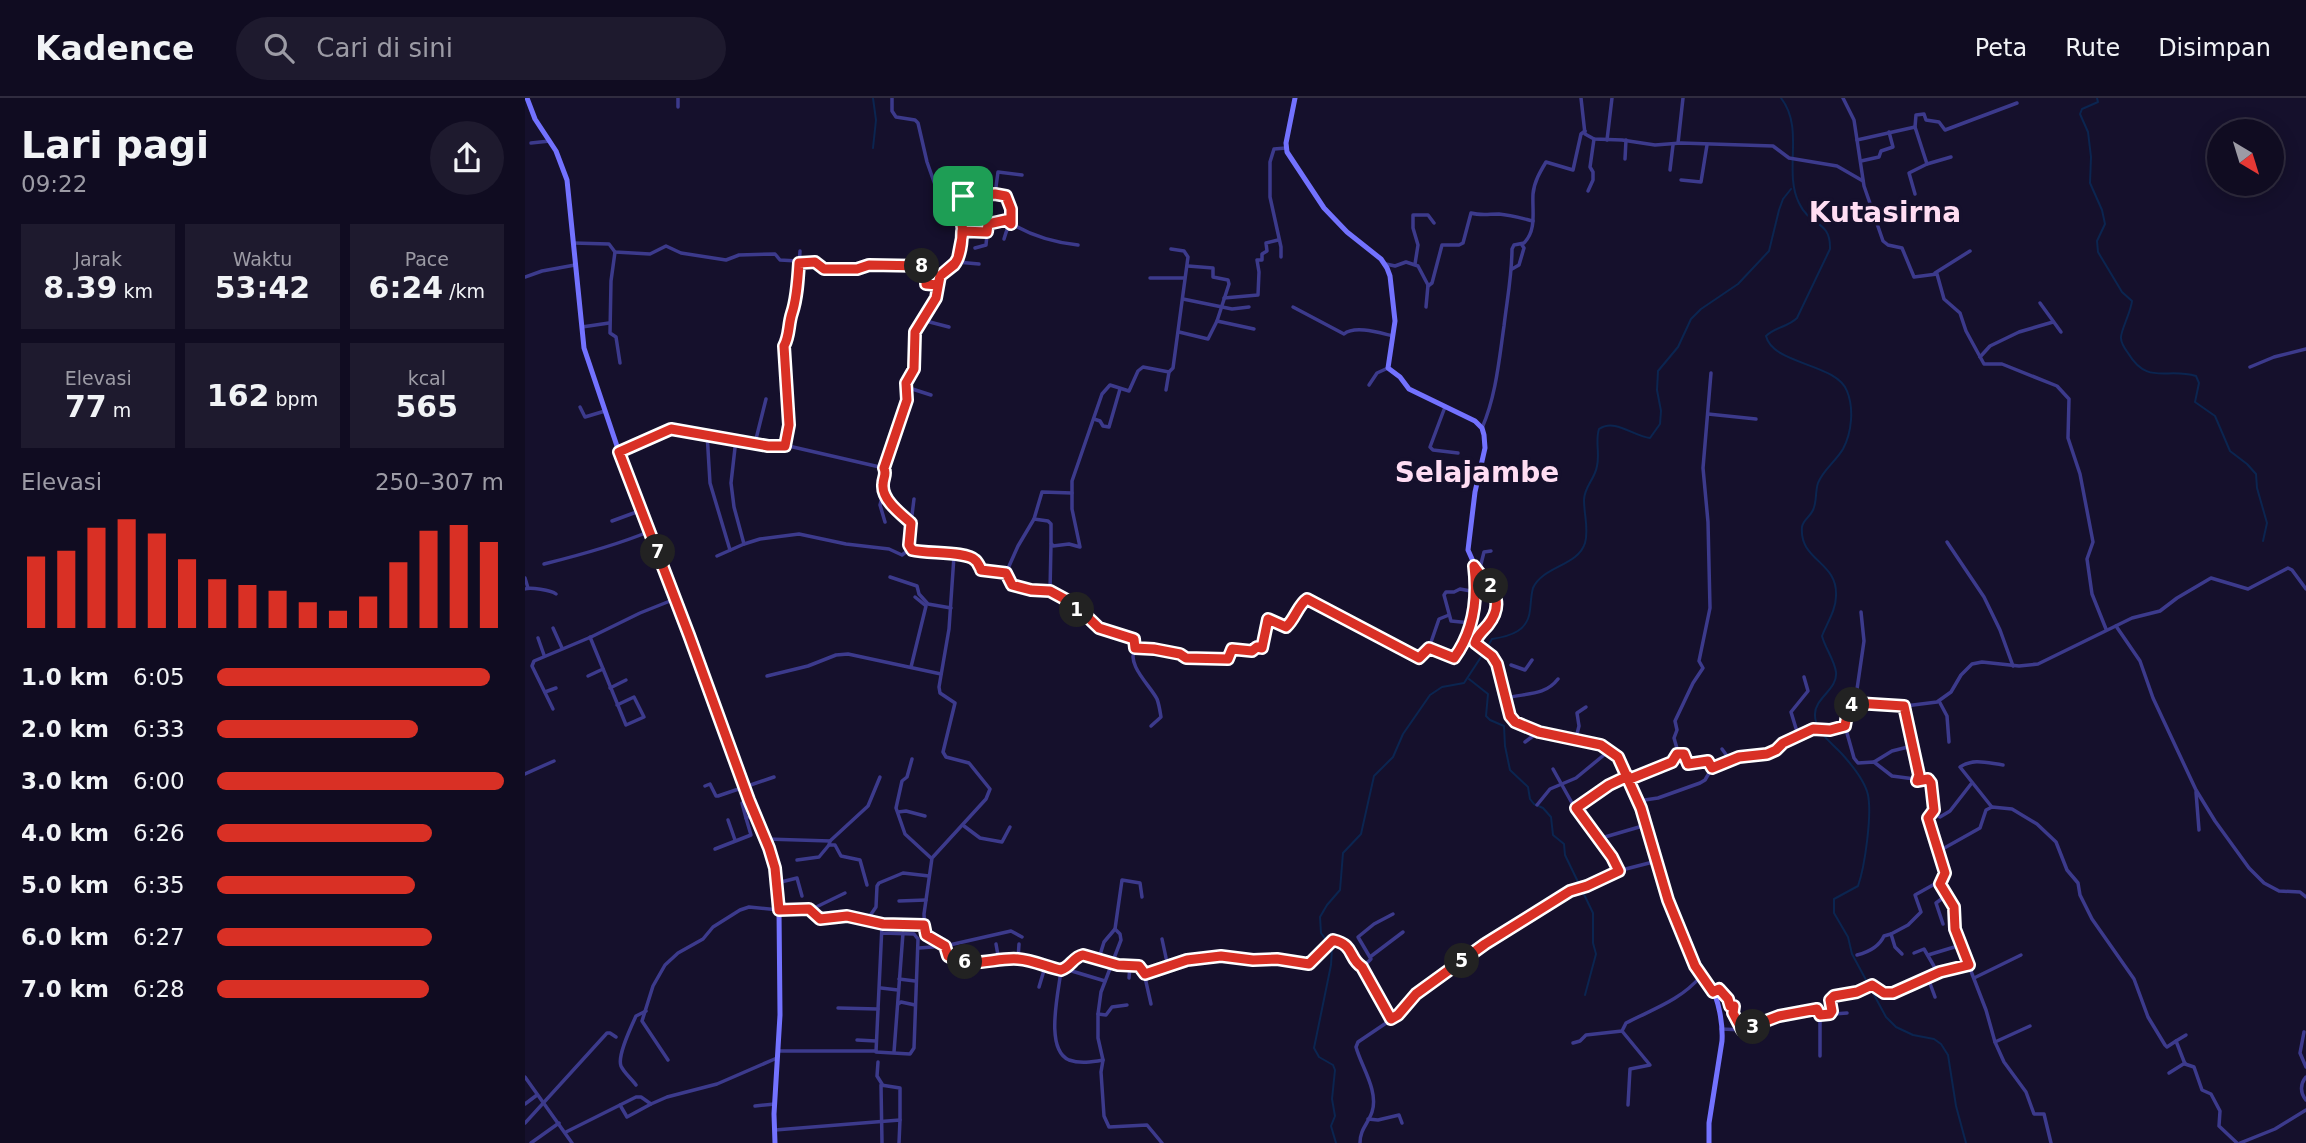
<!DOCTYPE html>
<html lang="id">
<meta charset="utf-8">
<style>
:root{--surface:#100c21;--page:#1e1a2e;--text:#f1f3f6;--muted:#9c9ba5;--line:#302c3f;--accent:#d93025}
body{margin:0;font-family:"DejaVu Sans",sans-serif;background:var(--page);color:var(--text);height:100vh;display:flex;flex-direction:column;font-size:26px;white-space:nowrap}
*{box-sizing:border-box;margin:0}
p{font-size:23px;color:var(--muted)}
.icon{flex:none;width:38px;height:38px;fill:none;stroke:currentColor;stroke-width:2;stroke-linecap:round;stroke-linejoin:round}
.map{position:relative;flex:1;overflow:hidden}
.panel{display:flex;flex-direction:column;background:var(--surface);width:525px}
.panel>*{flex:none}
.needle{width:46px;rotate:142deg}
.fabs{position:absolute;left:1682px;top:21px;display:grid;gap:14px}
.fabs a{display:grid;place-items:center;width:77px;height:77px;border-radius:50%;background:var(--surface);box-shadow:0 4px 18px #0003,0 0 0 2px var(--line);font-size:35px}
.pin{position:absolute;display:grid;place-items:center;width:60px;height:60px;color:#fff;margin:-30px;border-radius:14px;box-shadow:0 4px 10px #0006}
.km{position:absolute;width:35px;height:35px;margin:-18px;border-radius:50%;background:#222;color:#fff;font-size:19px;line-height:35px;text-align:center}
.round{display:grid;place-items:center;flex:none;width:74px;height:74px;border-radius:37px;background:var(--page)}
.overview{display:flex;align-items:center;justify-content:space-between;height:119px;padding:0 21px}
h1{font-size:38px;font-weight:800;line-height:52px}
.metrics{display:grid;grid-template-columns:repeat(3,1fr);gap:10px;height:119px;padding:7px 21px}
.metrics div{display:grid;align-content:center;border-radius:0px;background:var(--page);text-align:center}
.metrics b{font-size:30px;font-weight:800}
.metrics small{font-size:19px;font-weight:400}
.metrics p{font-size:19px}
.chart{height:196px;padding:14px 21px}
.chart p{display:flex;justify-content:space-between}
.chart svg{width:100%;height:126px;margin-top:7px;stroke:var(--accent);stroke-width:6}
ul{padding:0 21px;list-style:none;font-size:23px}
li{display:grid;grid-template-columns:112px 84px 1fr;align-items:center;height:52px}
li i{height:18px;border-radius:9px;background:var(--accent)}
header{display:flex;align-items:center;gap:42px;box-sizing:border-box;height:98px;padding:0 35px;background:var(--surface);border-bottom:2px solid var(--line)}
header strong{font-size:33px}
nav{display:flex;gap:38px;margin-inline-start:auto;font-size:24px}
.search{width:490px;height:63px;background:var(--page);display:flex;align-items:center;gap:18px;box-sizing:border-box;padding:0 24px;border-radius:38px;color:var(--muted);font-size:26px}
main{display:flex;flex:1;min-height:0}
.map>svg:first-child{display:block}
.lines{fill:none;stroke-linecap:round;stroke-linejoin:round}
.stream{stroke:#0b2550;stroke-width:2}
.street{stroke:#3c3a8c;stroke-width:3.5}
.secondary{stroke:#7372ff;stroke-width:5}
.route-casing{stroke:#fff;stroke-width:14}
.route{stroke:#d93025;stroke-width:9}
.labels{text-anchor:middle;stroke-width:7;stroke-linejoin:round;paint-order:stroke}
.quarter-label{font-size:28px;font-weight:bold;fill:#ffddf3;stroke:#15102c}
</style>
<header>
<strong>Kadence</strong>
<div class="search"><svg class="icon" aria-label="search" viewBox="0 0 24 24"><circle cx="10" cy="10" r="6"/><path d="M15 15l6 6"/></svg>Cari di sini</div>
<nav><a>Peta</a><a>Rute</a><a>Disimpan</a></nav>
</header>
<main>
<section class="panel">
<div class="overview"><div><h1>Lari pagi</h1><p>09:22</p></div><a class="round"><svg class="icon" aria-label="share" viewBox="0 0 24 24"><path d="M12 15V3M7 8l5-5 5 5M5 13v7h14v-7"/></svg></a></div>
<div class="metrics">
<div><p>Jarak</p><b>8.39<small> km</small></b></div>
<div><p>Waktu</p><b>53:42</b></div>
<div><p>Pace</p><b>6:24<small> /km</small></b></div>
</div>
<div class="metrics">
<div><p>Elevasi</p><b>77<small> m</small></b></div>
<div><b>162<small> bpm</small></b></div>
<div><p>kcal</p><b>565</b></div>
</div>
<div class="chart"><p><span>Elevasi</span>250–307 m</p>
<svg viewBox="0 0 160 44" preserveAspectRatio="none"><path d="M5 44V19M15 44V17M25 44V9M35 44V6M45 44V11M55 44V20M65 44V27M75 44V29M85 44V31M95 44V35M105 44V38M115 44V33M125 44V21M135 44V10M145 44V8M155 44V14"/></svg>
</div>
<ul>
<li><b>1.0 km</b>6:05<i style="width:95%"></i></li>
<li><b>2.0 km</b>6:33<i style="width:70%"></i></li>
<li><b>3.0 km</b>6:00<i style="width:100%"></i></li>
<li><b>4.0 km</b>6:26<i style="width:75%"></i></li>
<li><b>5.0 km</b>6:35<i style="width:69%"></i></li>
<li><b>6.0 km</b>6:27<i style="width:75%"></i></li>
<li><b>7.0 km</b>6:28<i style="width:74%"></i></li>
</ul>
</section>
<div class="map">
<svg width="1781" height="1045" viewBox="0 0 1781 1045">
<rect width="100%" height="100%" fill="#15102c"/>
<g class="lines">
<!-- stream -->
<g class="stream">
<path d="M1256 0C1280 31 1258 73 1274 105 1285 129 1306 122 1305 151L1272 220C1263 229 1250 229 1241 238 1248 267 1311 265 1322 293 1329 310 1327 334 1318 351 1311 363 1298 372 1293 385 1290 394 1292 404 1288 412 1285 419 1278 422 1277 429 1274 463 1313 463 1311 498 1311 512 1302 525 1297 538 1300 550 1309 561 1311 574 1313 591 1290 600 1290 616 1289 633 1307 645 1317 656 1326 666 1340 683 1343 697 1347 717 1340 768 1333 788L1309 801V815L1323 839 1327 856 1361 919 1371 929 1388 937 1409 941 1416 946 1423 957 1431 1008 1441 1045"/>
<path d="M1572 0 1573 4 1557 11 1555 16 1563 34 1566 59 1565 85 1577 112 1580 126 1572 143 1573 154 1597 194 1607 203C1606 214 1595 234 1596 240 1596 245 1600 251 1603 255 1623 288 1641 269 1671 278L1674 285 1670 304 1690 318 1705 353 1722 366 1731 376 1732 390 1742 425 1738 443"/>
<polyline points="348,50 351,22 348,0"/>
<path d="M961 551 967 541C986 538 1003 533 1005 512 1006 505 1006 497 1008 490 1018 468 1053 468 1060 445 1064 431 1059 417 1059 402 1059 389 1070 381 1072 368 1075 355 1070 343 1074 331 1090 320 1108 338 1125 340L1135 326 1136 313 1132 292 1133 273 1153 249 1166 221 1176 211 1213 186 1244 153 1254 112 1258 101 1266 91"/>
<polyline points="944,581 963,596 961,618 965,622 979,628 980,648 985,672 1003,689 1005,701 1009,706 1018,710 1026,719 1028,737 1039,746 1040,757 1068,815 1068,845 1071,856 1060,897"/>
<polyline points="811,1045 806,1028 810,1018 807,1001 810,972 808,967 794,959 789,950 806,867 807,850 796,835 795,819 802,807 815,792 818,755 836,736 849,678 868,659 878,636 905,597 917,589 939,585 958,556"/>
</g>
<!-- street -->
<g class="street">
<polyline points="153,0 153,9"/>
<polyline points="1056,0 1060,36 1069,41 1097,42 1130,47 1156,45 1248,48 1264,60 1312,68 1338,83"/>
<polyline points="1318,0 1329,22 1339,88 1358,143 1363,147 1377,150 1389,179 1412,176 1419,201 1435,215 1441,233 1459,266 1477,266 1532,288 1544,301 1543,340 1555,376 1568,444 1562,461 1567,496 1581,531"/>
<polyline points="1390,29 1391,17 1399,16 1401,22 1414,24 1420,32 1492,5"/>
<polyline points="1082,42 1087,0"/>
<polyline points="1332,42 1390,29 1402,66 1384,75 1390,96"/>
<polyline points="6,45 25,43"/>
<polyline points="1153,45 1158,0"/>
<polyline points="1100,61 1101,42"/>
<polyline points="1336,63 1354,59 1356,53 1368,49 1364,34"/>
<polyline points="1402,66 1426,59"/>
<polyline points="1145,72 1148,47"/>
<polyline points="1156,82 1176,84 1182,47"/>
<polyline points="1063,93 1068,82 1068,74 1065,69 1069,41"/>
<path d="M470 96 483 99C490 122 485 120 479 141"/>
<polyline points="427,103 426,99 470,96 473,74 497,77"/>
<polyline points="437,124 457,117"/>
<polyline points="437,133 462,134"/>
<polyline points="48,145 84,146 90,154 125,156 141,148 156,155 201,162 214,157 250,156 255,162 290,164 299,171 332,171 344,168 401,168 401,186 413,188"/>
<path d="M450 150 461 147 463 126 481 122C503 137 527 144 553 147"/>
<polyline points="90,154 86,183 85,235 91,239 95,265"/>
<polyline points="756,159 756,149 745,99 745,64 749,51 761,50"/>
<polyline points="432,164 454,166"/>
<polyline points="861,166 870,168 881,164 893,168 903,187 901,209"/>
<polyline points="890,166 893,147 888,130 888,117 903,117 909,125"/>
<polyline points="401,168 411,168"/>
<polyline points="987,171 994,167 999,150 997,147"/>
<polyline points="1410,175 1445,153"/>
<polyline points="0,179 17,173 50,167"/>
<polyline points="625,180 659,180"/>
<path d="M903 188 907 185 917 147H934L938 145 946 115C956 118 964 116 974 116 986 117 996 120 1008 123"/>
<polyline points="699,200 733,197 734,174 732,162 737,162 737,156 742,153 741,145 753,142"/>
<polyline points="658,201 707,211 724,209"/>
<polyline points="1515,205 1536,234"/>
<path d="M768 209 819 236C830 227 855 235 868 238"/>
<polyline points="397,222 424,229"/>
<polyline points="692,223 729,231"/>
<polyline points="57,229 84,225"/>
<polyline points="654,234 683,241 692,223 704,186 703,182 688,179 688,170 663,168"/>
<polyline points="1455,259 1465,248 1494,234 1528,224"/>
<polyline points="1725,269 1749,259 1781,251"/>
<polyline points="844,287 852,275 863,270"/>
<polyline points="381,289 406,297"/>
<polyline points="641,292 644,274"/>
<polyline points="55,309 60,319 80,313"/>
<polyline points="920,309 905,349 908,352 933,355"/>
<polyline points="1183,316 1231,321"/>
<polyline points="569,321 575,323 578,328 584,329 595,291"/>
<path d="M957 330C971 298 974 262 979 228 982 202 987 177 987 151L989 147 999 145C1012 132 1007 113 1008 96 1009 84 1015 74 1021 64L1048 72 1056 36 1060 33"/>
<polyline points="182,335 185,385 205,452"/>
<polyline points="230,345 241,301"/>
<path d="M260 347 264 327 261 258C258 250 266 220 269 209 273 196 274 168 275 153"/>
<path d="M94 354 149 331 238 347 268 349 359 370C362 378 358 379 358 387 357 402 376 417 386 425L385 450C399 457 416 451 429 458L424 531 414 589 415 595 430 605 418 654 421 659 444 665 465 691 461 701 407 760 399 816 400 835 420 848 424 860 456 865 497 861 536 872C546 869 548 859 558 857L593 867 614 868 617 874 621 876 662 862 688 858 707 857 728 862 752 861 784 866 808 842C831 847 823 860 837 870L866 921"/>
<polyline points="359,370 382,302 381,285 389,270 391,234 411,199 415,178 433,160 437,134 433,105 418,102 414,98 402,64 393,25 390,22 371,19 367,13 367,0"/>
<polyline points="359,392 355,407 360,424"/>
<path d="M547 395 517 394 509 421 493 448 481 475 487 487 506 492 525 493 549 506 574 530 609 541 610 550 612 551H630L655 556 661 560 703 561 707 551 727 553 732 549H738L742 521 761 529 782 501 892 560H895L904 550 929 560C948 534 953 502 950 470"/>
<polyline points="509,421 523,423 526,426 526,445 528,448 544,446 555,449 547,411 547,383 577,296 585,287 604,293 613,273 618,269 644,274 648,270 663,159 659,153 646,151"/>
<polyline points="87,423 117,412"/>
<polyline points="386,425 389,401"/>
<polyline points="1422,444 1459,499 1475,532 1488,568"/>
<polyline points="219,446 235,441 274,436 321,446 364,451 377,457 385,451"/>
<polyline points="192,458 219,446 209,409 206,385 211,341"/>
<path d="M429 458C443 456 449 460 456 472L481 475"/>
<path d="M19 466C55 457 89 448 123 434"/>
<polyline points="954,474 959,454 966,453"/>
<polyline points="365,479 392,488 394,496 403,506 426,510"/>
<polyline points="0,480 3,490"/>
<path d="M0 491C5 489 26 492 31 496"/>
<polyline points="525,493 526,446"/>
<polyline points="946,525 926,523 919,497 921,494 929,494 935,491 951,494"/>
<polyline points="1591,528 1615,563 1628,600 1671,692 1690,723 1724,770 1739,785 1754,793 1775,794 1781,799"/>
<polyline points="28,530 37,550"/>
<polyline points="65,539 101,627 119,619 109,599 92,607"/>
<polyline points="13,540 19,557"/>
<path d="M610 550C601 567 625 587 632 601 634 606 635 613 636 619L626 628"/>
<polyline points="904,550 914,521 924,517"/>
<polyline points="986,567 1000,572 1007,562"/>
<polyline points="386,569 401,508 390,499"/>
<polyline points="63,578 78,571"/>
<polyline points="242,578 283,568 311,557 323,556 416,576"/>
<polyline points="85,590 101,582"/>
<polyline points="20,594 31,590"/>
<path d="M981 600C1001 595 1020 598 1033 581"/>
<polyline points="1414,603 1422,618 1424,644"/>
<polyline points="1330,605 1339,543 1336,514"/>
<polyline points="1379,608 1394,677 1392,683"/>
<polyline points="28,611 7,568 9,563 66,539 115,515 150,501"/>
<polyline points="1320,628 1329,660 1333,665 1349,664 1367,678 1405,683 1409,712 1403,720 1420,775 1415,786 1429,809 1432,837 1461,912 1470,944 1479,964 1501,994 1509,1016 1519,1016 1526,1045"/>
<polyline points="1273,637 1266,614 1283,593 1279,579"/>
<polyline points="1051,640 1054,628 1052,615 1061,609"/>
<polyline points="1000,644 1012,635"/>
<polyline points="1197,651 1205,662"/>
<polyline points="1152,656 1159,656 1163,666 1182,663 1187,670"/>
<polyline points="387,661 382,679 377,683 371,710 380,736 406,760"/>
<polyline points="1349,664 1367,653 1387,648"/>
<polyline points="1028,671 1047,705 1087,759 1094,773"/>
<polyline points="0,676 29,663"/>
<polyline points="1107,680 1149,663 1153,654 1149,640 1152,632 1150,623 1168,585 1178,570 1174,563 1185,510 1183,424 1178,370 1186,275"/>
<polyline points="180,688 185,686 191,698 193,698 249,679"/>
<polyline points="1671,694 1674,732"/>
<polyline points="1113,703 1133,700 1175,685 1180,682 1187,670 1206,662 1242,656 1251,652 1258,645 1288,631 1305,632 1320,628 1324,612 1330,605 1372,609 1412,604 1426,594 1436,577 1447,566 1457,564 1494,568 1513,566 1607,520 1635,513 1652,500 1686,480 1723,491 1763,470 1767,472 1781,491"/>
<polyline points="1012,707 1025,691 1051,680 1085,652"/>
<path d="M1466 708 1435 669C1449 660 1462 665 1478 667"/>
<polyline points="1051,710 1084,687 1103,678"/>
<polyline points="373,714 381,713 400,718"/>
<polyline points="1407,715 1415,719 1425,713 1446,686"/>
<polyline points="221,720 217,705 224,702"/>
<polyline points="203,722 210,742"/>
<polyline points="439,728 455,740 477,744 485,729"/>
<polyline points="241,741 305,743 343,708 355,679"/>
<polyline points="1073,741 1121,727"/>
<polyline points="305,743 304,747 310,747 316,758 335,762 342,787"/>
<polyline points="190,751 226,737 221,720 231,716"/>
<polyline points="1414,753 1455,730 1461,712 1467,709 1487,711 1512,726 1531,744 1542,772 1553,785 1555,797 1567,821 1609,881 1623,919 1640,947 1642,949 1651,943 1660,966 1669,969 1677,992 1686,996 1695,1013 1694,1028 1712,1045"/>
<polyline points="272,762 294,759 304,747"/>
<polyline points="252,785 272,780 277,798"/>
<polyline points="374,803 401,802"/>
<polyline points="285,812 320,795"/>
<polyline points="342,822 351,809 352,788 354,785 378,775 404,778"/>
<polyline points="1418,826 1411,805 1422,797"/>
<polyline points="590,831 595,836 596,842 576,894 573,916 573,940 578,962 576,974 579,1018 584,1029 622,1027 637,1045"/>
<polyline points="357,835 389,836 393,841 389,950 385,956 351,954 357,827"/>
<polyline points="1366,836 1383,827 1396,814 1390,797 1415,783"/>
<polyline points="637,841 643,869"/>
<polyline points="471,846 474,863"/>
<polyline points="394,850 420,848 486,833 497,839"/>
<polyline points="1389,855 1399,851 1413,875"/>
<path d="M1332 857C1344 854 1354 849 1359 838L1366 836 1370 849 1377 856"/>
<polyline points="1403,857 1436,847"/>
<polyline points="845,859 878,834"/>
<polyline points="574,860 579,844 590,831 597,782 615,785 617,799"/>
<polyline points="493,861 494,846"/>
<polyline points="837,870 846,861 833,839 849,826 868,816"/>
<polyline points="540,871 580,883"/>
<path d="M536 872C534 893 519 951 544 962 555 966 567 964 578 962"/>
<polyline points="619,875 626,906"/>
<polyline points="604,880 605,868"/>
<polyline points="1403,880 1410,899"/>
<polyline points="1449,880 1496,857"/>
<polyline points="374,881 390,883"/>
<polyline points="514,889 520,869"/>
<polyline points="356,890 373,892"/>
<polyline points="1189,894 1194,891 1204,901 1205,908 1209,908 1208,915 1217,932"/>
<polyline points="373,906 376,904 390,907"/>
<polyline points="313,910 353,911"/>
<polyline points="573,916 581,917 587,909 602,907"/>
<polyline points="1305,916 1307,913 1305,902 1309,898 1332,894 1347,887 1359,895 1368,895 1415,874 1444,867"/>
<polyline points="1295,917 1295,958"/>
<polyline points="1196,931 1219,932 1254,918 1292,911 1295,917 1322,915"/>
<polyline points="1097,933 1125,967 1105,971 1103,1007"/>
<polyline points="1779,934 1775,955 1781,969"/>
<polyline points="332,942 351,943"/>
<polyline points="1651,943 1661,937"/>
<polyline points="1470,944 1505,928"/>
<path d="M1048 945 1055 943 1061 937 1097 933 1101 925C1128 911 1156 902 1176 878"/>
<polyline points="255,953 351,953"/>
<polyline points="369,954 378,835"/>
<polyline points="143,962 117,923 128,888 140,867 153,855 178,841 188,829 215,812 224,809 254,812 284,811 294,821 322,819 357,826 399,827"/>
<polyline points="353,964 352,978 357,986"/>
<polyline points="1644,975 1660,965"/>
<polyline points="0,979 47,1045"/>
<path d="M1781 979C1775 986 1775 995 1781 1002"/>
<path d="M111 987C107 981 99 975 96 968 92 958 106 929 111 918L121 913"/>
<polyline points="0,1006 12,997"/>
<polyline points="95,1007 102,1019 126,1006"/>
<polyline points="230,1008 250,1006"/>
<polyline points="843,1021 853,1022 874,1017 877,1025"/>
<polyline points="0,1025 82,935 85,935 91,939"/>
<polyline points="250,1032 375,1022 374,1045"/>
<polyline points="41,1034 111,999 116,999 126,1006 142,999 192,986 252,960"/>
<polyline points="6,1045 34,1025"/>
<polyline points="357,1045 356,987 375,990 375,1022"/>
<path d="M835 1045C835 1031 843 1026 847 1014 854 993 836 968 831 949L833 944 873 917 888 898 945 857 1045 793 1062 788 1085 775 1132 763"/>
<polyline points="1715,1045 1750,1031 1781,1012"/>
</g>
<!-- secondary -->
<g class="secondary">
<polyline points="2,0 10,21 31,53 42,82 59,250 94,354 251,770 254,812 255,917 249,1016 250,1045"/>
<path d="M770 0 761 45 762 54 799 110 822 134 856 161 862 170 865 178 870 223 863 270 875 279 884 291 950 323 957 330 959 337 960 350 950 394 943 452 951 470 968 490 971 505 968 519 952 540 950 545 967 558 972 566 985 618C1010 648 1061 629 1089 655 1116 680 1127 756 1139 791 1147 817 1159 845 1171 870 1174 877 1181 881 1185 887 1194 901 1198 927 1197 943L1184 1025V1045"/>
</g>
</g>
<g class="lines">
<!-- route casing -->
<g class="route-casing">
<path id="route" d="M438 98 426 99 427 103 434 106 438 134 433 160 430 165 415 178 411 200 390 234 389 271 381 285 382 302 359 370C362 377 358 379 358 387 357 402 376 416 386 425L384 447 387 452C402 456 441 453 450 462 452 463 456 471 456 472L481 475 487 487 506 492 525 493 549 506 574 530 609 541 610 550 629 551 655 556 661 560 703 561 707 551 727 553 732 549 737 550 743 521 761 529C770 521 773 507 782 501L894 560 904 550 929 560C949 533 953 501 949 468 963 488 983 501 963 527 958 533 952 537 950 545L967 558 972 566 985 618 990 624 1014 634 1076 647 1093 659 1116 710 1143 802 1170 868 1188 894 1194 891 1203 901 1205 908H1209L1208 915 1217 932 1254 918 1292 911 1295 917 1305 916 1307 913 1305 902 1309 898 1332 894 1347 887 1359 895H1368L1415 874 1444 867 1430 831 1429 809 1415 786 1420 775 1403 720 1409 712 1406 685 1403 681 1392 683 1394 677 1379 608 1331 605 1322 617 1320 628 1305 632 1288 631 1258 645 1251 652 1242 656 1214 659 1187 670 1183 663 1163 666 1159 656H1152L1147 664 1105 681 1103 678 1084 687 1051 710 1087 759 1094 773 1062 788 1045 793 960 846 891 896 873 917 866 921 837 869C823 860 830 847 808 842L784 866 752 861 728 862 696 858 662 862 620 876 614 868 593 867 558 857C548 859 546 869 536 872 522 869 508 862 493 861 470 859 445 872 423 858L420 848 401 837 399 827 358 826 322 818 295 821 284 811 254 812 250 770 244 750 224 702 164 537 94 354 146 331 243 348H260L264 327 259 248C265 237 263 227 267 215 272 200 273 182 274 165L290 164 299 171H332L344 167 401 168V186L413 187 415 178 429 167C436 158 437 144 437 133L462 134 463 126 481 122 486 126V111L481 98 470 96 438 98"/>
</g>
<!-- route -->
<use href="#route" class="route"/>
</g>
<g class="labels">
<!-- quarter labels -->
<g class="quarter-label">
<text x="1360" y="124">Kutasirna</text>
<text x="952" y="384">Selajambe</text>
</g>
</g>
</svg>
<div class="fabs">
<a><svg class="needle" viewBox="-14 -14 28 28"><path d="M0-13l5 13h-10z" fill="#e53935"/><path d="M0 13l5-13h-10z" fill="#9c9ba5"/></svg></a>
</div>
<div class="pin" style="left:438px;top:98px;background:#1e9e55"><svg class="icon" aria-label="arrive" viewBox="0 0 24 24"><path d="M6 21V4h12l-3 4 3 4H6"/></svg></div>
<b class="km" style="left:552px;top:512px">1</b>
<b class="km" style="left:966px;top:488px">2</b>
<b class="km" style="left:1228px;top:929px">3</b>
<b class="km" style="left:1327px;top:607px">4</b>
<b class="km" style="left:937px;top:863px">5</b>
<b class="km" style="left:440px;top:864px">6</b>
<b class="km" style="left:133px;top:454px">7</b>
<b class="km" style="left:397px;top:168px">8</b>
</div>
</main>
